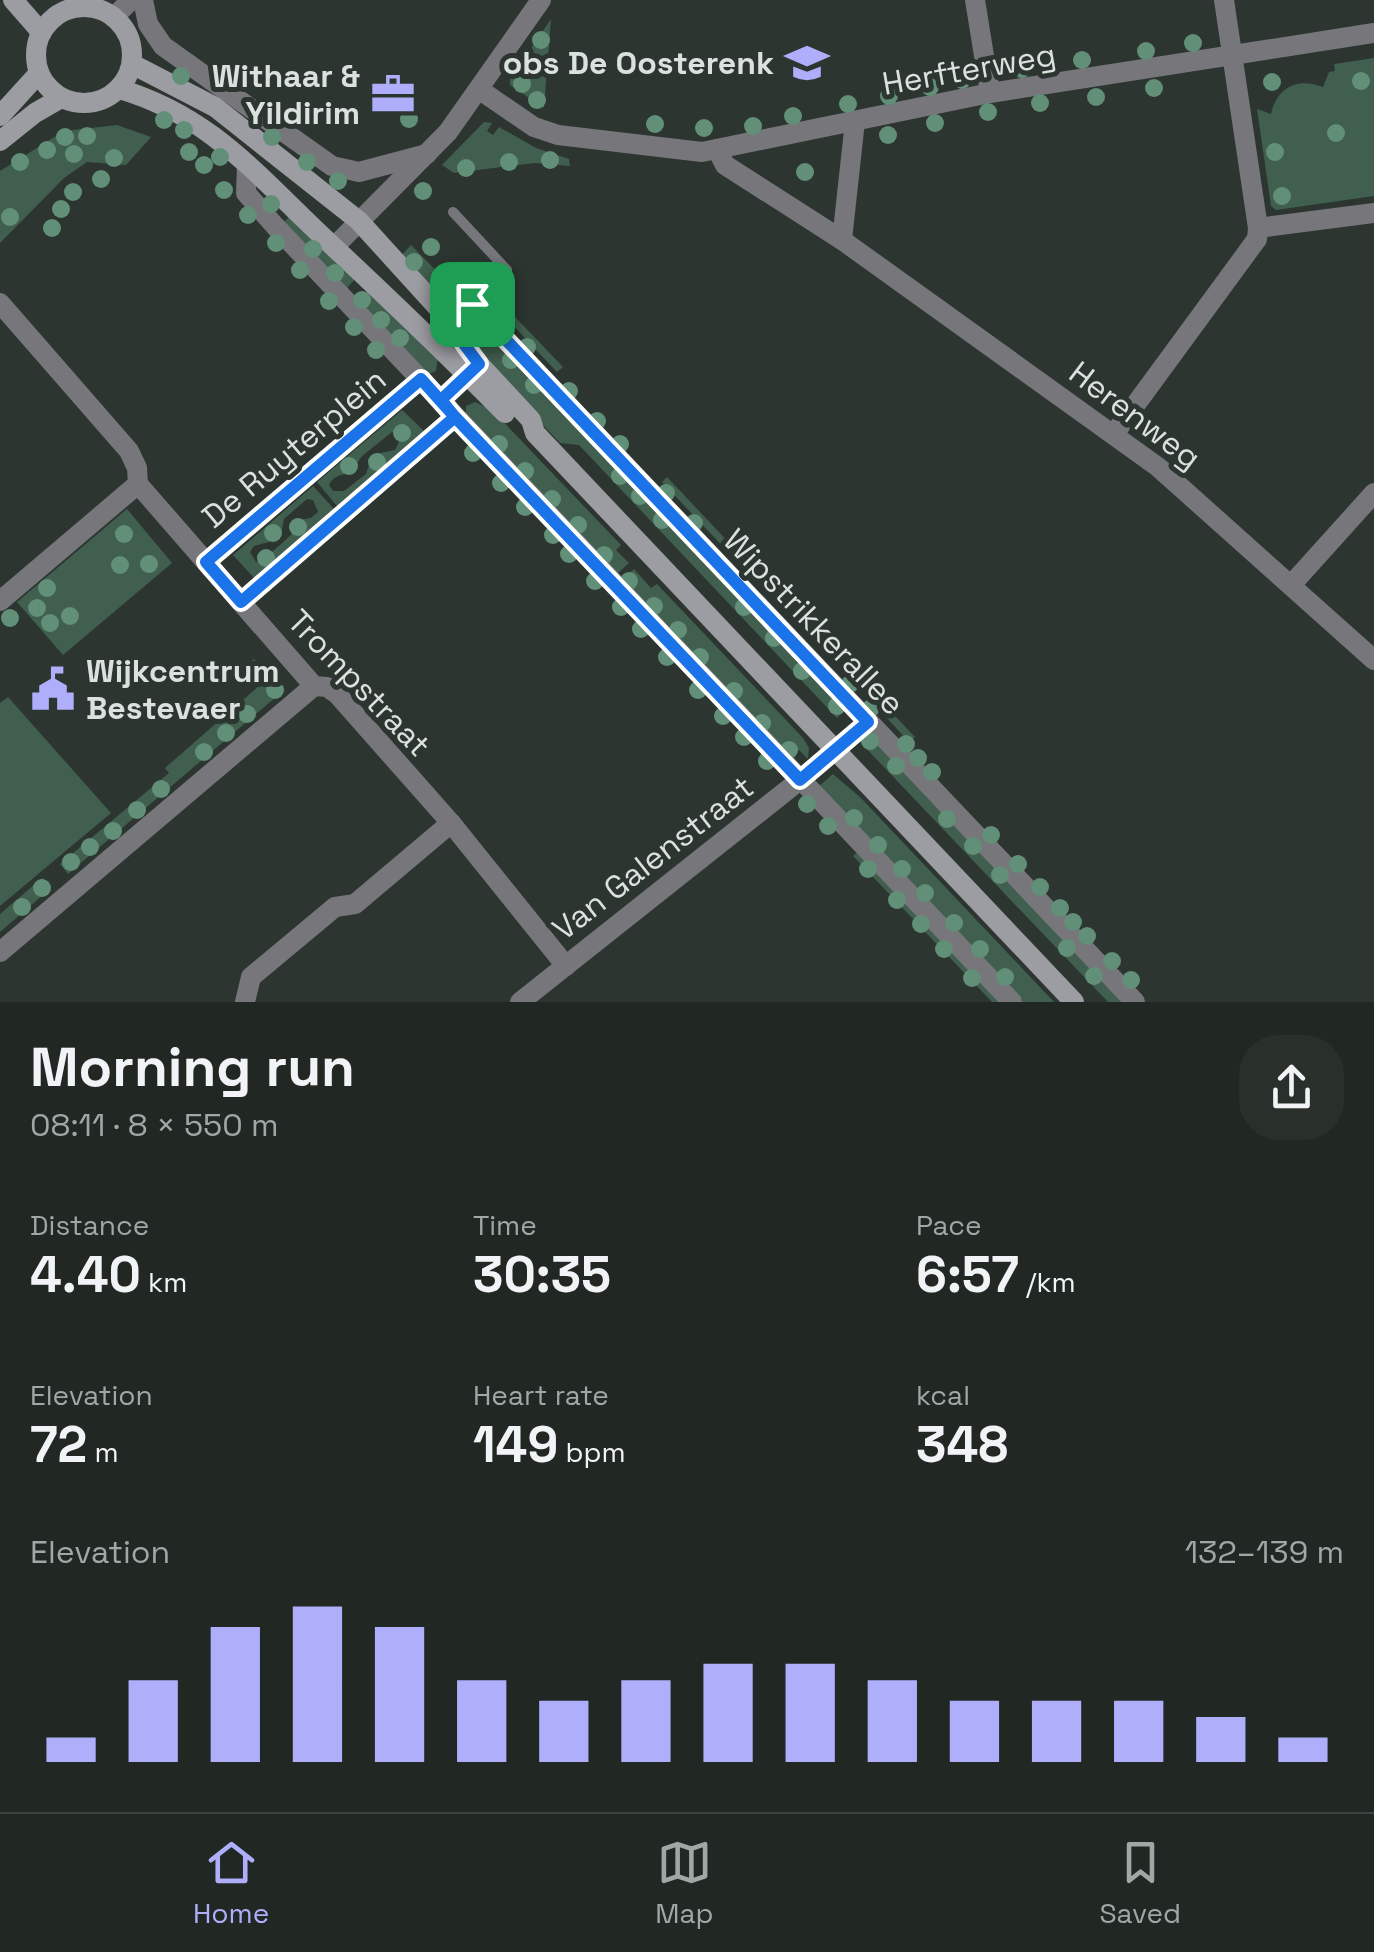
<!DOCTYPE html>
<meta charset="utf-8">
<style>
:root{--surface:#212824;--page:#29302c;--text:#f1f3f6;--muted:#a2a6a6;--line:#3e4441;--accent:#aeaefb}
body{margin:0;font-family:"Space Grotesk",sans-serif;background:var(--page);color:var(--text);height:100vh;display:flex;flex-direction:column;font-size:38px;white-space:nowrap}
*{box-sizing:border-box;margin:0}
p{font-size:32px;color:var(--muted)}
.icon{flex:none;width:55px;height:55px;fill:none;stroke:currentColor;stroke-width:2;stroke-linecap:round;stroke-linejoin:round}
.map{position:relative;height:1002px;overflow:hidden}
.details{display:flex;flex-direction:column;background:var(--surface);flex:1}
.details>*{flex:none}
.pin{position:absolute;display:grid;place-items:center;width:85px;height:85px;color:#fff;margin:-42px;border-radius:20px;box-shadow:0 5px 15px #0006}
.round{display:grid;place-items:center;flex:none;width:105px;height:105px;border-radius:40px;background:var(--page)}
.headline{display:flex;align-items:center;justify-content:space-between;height:170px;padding:0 30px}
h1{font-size:55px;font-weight:600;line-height:75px}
.figures{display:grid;grid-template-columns:repeat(3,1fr);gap:15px;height:170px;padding:10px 30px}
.figures div{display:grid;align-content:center}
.figures b{font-size:50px;font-weight:600}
.figures small{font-size:28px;font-weight:400}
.figures p{font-size:28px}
.chart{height:280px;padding:20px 30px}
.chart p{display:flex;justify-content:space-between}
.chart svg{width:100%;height:180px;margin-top:10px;stroke:var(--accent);stroke-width:6}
.tabs{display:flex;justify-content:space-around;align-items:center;height:140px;border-top:2px solid var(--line);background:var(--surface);font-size:28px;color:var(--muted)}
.tabs a{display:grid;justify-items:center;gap:5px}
.tabs .selected{color:var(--accent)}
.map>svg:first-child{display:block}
.green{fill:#415f4f;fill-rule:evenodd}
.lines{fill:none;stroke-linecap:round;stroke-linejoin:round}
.lane{stroke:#76767b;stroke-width:10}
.street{stroke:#76767b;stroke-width:20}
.secondary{stroke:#9c9ca3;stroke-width:20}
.tree{fill:#628f77}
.route-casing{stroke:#fff;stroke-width:20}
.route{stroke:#1a73e8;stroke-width:12}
.labels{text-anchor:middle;stroke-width:10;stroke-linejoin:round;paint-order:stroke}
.poi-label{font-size:32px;font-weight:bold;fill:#dbe1de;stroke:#2c3530;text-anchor:end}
.street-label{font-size:32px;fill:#dbe1de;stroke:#2c3530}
</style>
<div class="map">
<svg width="1374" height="1002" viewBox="0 0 1374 1002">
<rect width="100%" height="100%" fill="#2c3530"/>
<!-- green -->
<g class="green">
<polygon points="551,19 544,108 510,85 510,79"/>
<path d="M1374 58V196L1276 210 1271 206 1257 109 1271 114C1277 87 1298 77 1323 87L1329 72 1335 71 1334 64Z"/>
<polygon points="484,122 492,123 487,131 493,135 499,127 536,148 569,159 570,166 535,163 454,173 442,165"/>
<polygon points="117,125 151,137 126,165 87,162 64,178 0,243 0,171 64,131"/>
<polygon points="291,215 356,278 347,288 284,222"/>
<polygon points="411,245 460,295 449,303 443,302 400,257"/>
<polygon points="368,290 438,357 436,371 429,374 358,300"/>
<polygon points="496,297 563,367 557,372 491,302"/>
<polygon points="475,321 846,709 837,718 579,445 560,443 506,386 466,331 470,322"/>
<polygon points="475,402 492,410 621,545 616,550 629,563 617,574 466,414 466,406"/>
<path d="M402 410 424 431 337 506 317 482ZM392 432 401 438 395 450 375 454 371 458 366 474 344 491H333L329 485C333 476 341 474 350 474L362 456Z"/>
<polygon points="667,477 734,548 729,553 662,482"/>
<path d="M313 486 334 509 254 578 233 555ZM307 499 313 500 318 512 311 518 298 520 291 535 262 561 256 562 250 552 254 546 276 540 281 535 284 519Z"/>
<polygon points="127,509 172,563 63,655 17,602"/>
<polygon points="634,569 651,588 657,584 803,738 809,748 808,759 799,750 791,758 622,580"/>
<polygon points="254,659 282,692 68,874 60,864 169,773 165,768 261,684 248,664"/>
<polygon points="854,673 915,737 909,742 849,677"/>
<polygon points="8,697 111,813 0,906 0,703"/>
<polygon points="871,734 1125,1002 1108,1002 861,743"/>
<polygon points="833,774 861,798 1054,1002 1022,1002 818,787"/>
<polygon points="856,853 859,853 1000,1002 992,1002 853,856"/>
<polygon points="42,878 51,888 0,932 0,914"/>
</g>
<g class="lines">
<!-- lane -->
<polyline class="lane" points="453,212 507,270 471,303"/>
<!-- street -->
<g class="street">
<polyline points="143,0 148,24 163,46 332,166 359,172 427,154"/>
<polyline points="975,0 990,93"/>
<polyline points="114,17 131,0"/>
<polyline points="480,90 534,127 558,135 702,152 990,93 1374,33"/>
<polyline points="717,149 725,165 842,240 1158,467 1374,660"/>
<polyline points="247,164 246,193 275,226 1012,1002"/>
<polyline points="1258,228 1374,213"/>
<polyline points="842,240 855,121"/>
<polyline points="334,247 448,132 541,0"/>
<polyline points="0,303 129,451 137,468 138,484 314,686 327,687 337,694 451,823 566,966"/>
<polyline points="449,324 471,303 1135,1002"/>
<polyline points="441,400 479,364"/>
<polyline points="1114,434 1257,239 1258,228 1224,0"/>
<polyline points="206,562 421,379"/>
<polyline points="1292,584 1374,493"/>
<polyline points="0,601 138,484"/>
<polyline points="241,602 455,417"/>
<polyline points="0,952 314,686"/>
<polyline points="245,1002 251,977 335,907 355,904 451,823"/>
<polyline points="520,1002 800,780 868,722"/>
</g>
<!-- secondary -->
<g class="secondary">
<polyline points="13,0 41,32"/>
<circle cx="84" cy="55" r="48"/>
<polyline points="132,64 215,107 359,221 439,309 479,364 531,420 535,433 1074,1002"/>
<path d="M119 89C209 115 256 174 322 236 384 294 445 352 505 413"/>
<polyline points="0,116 39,73"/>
<polyline points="0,141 35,113 61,98"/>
</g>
</g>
<!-- trees -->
<g class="tree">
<circle cx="541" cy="40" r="9"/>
<circle cx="1193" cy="43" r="9"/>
<circle cx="1146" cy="51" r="9"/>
<circle cx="1082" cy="60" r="9"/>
<circle cx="1022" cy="69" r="9"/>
<circle cx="181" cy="76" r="9"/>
<circle cx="962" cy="80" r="9"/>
<circle cx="1361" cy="81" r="9"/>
<circle cx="1272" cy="82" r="9"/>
<circle cx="522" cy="84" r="9"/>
<circle cx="930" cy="87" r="9"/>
<circle cx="1154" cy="88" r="9"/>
<circle cx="889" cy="96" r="9"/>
<circle cx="1096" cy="97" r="9"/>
<circle cx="537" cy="100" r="9"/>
<circle cx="1040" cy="103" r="9"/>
<circle cx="848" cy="104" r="9"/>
<circle cx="988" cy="112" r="9"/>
<circle cx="793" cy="116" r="9"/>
<circle cx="409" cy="119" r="9"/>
<circle cx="164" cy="120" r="9"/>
<circle cx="935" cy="123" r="9"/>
<circle cx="655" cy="124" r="9"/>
<circle cx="753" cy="126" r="9"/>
<circle cx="704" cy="128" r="9"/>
<circle cx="184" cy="130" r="9"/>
<circle cx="1336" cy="133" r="9"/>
<circle cx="888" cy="135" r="9"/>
<circle cx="87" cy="136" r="9"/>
<circle cx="65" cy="137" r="9"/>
<circle cx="272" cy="137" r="9"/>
<circle cx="47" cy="150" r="9"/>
<circle cx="189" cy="152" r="9"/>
<circle cx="1275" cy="152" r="9"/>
<circle cx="74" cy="154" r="9"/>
<circle cx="220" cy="157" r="9"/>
<circle cx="114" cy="158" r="9"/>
<circle cx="550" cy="160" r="9"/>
<circle cx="20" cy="162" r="9"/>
<circle cx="307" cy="162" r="9"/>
<circle cx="509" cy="162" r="9"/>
<circle cx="204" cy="165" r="9"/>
<circle cx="466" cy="168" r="9"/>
<circle cx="805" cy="172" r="9"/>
<circle cx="101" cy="179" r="9"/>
<circle cx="338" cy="181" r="9"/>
<circle cx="224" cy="190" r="9"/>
<circle cx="423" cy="191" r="9"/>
<circle cx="73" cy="192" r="9"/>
<circle cx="1282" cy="196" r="9"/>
<circle cx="271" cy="204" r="9"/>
<circle cx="61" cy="209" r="9"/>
<circle cx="248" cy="215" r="9"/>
<circle cx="10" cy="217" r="9"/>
<circle cx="52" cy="228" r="9"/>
<circle cx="276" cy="243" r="9"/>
<circle cx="431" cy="247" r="9"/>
<circle cx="313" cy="249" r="9"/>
<circle cx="414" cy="262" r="9"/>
<circle cx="300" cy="270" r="9"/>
<circle cx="335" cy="273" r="9"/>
<circle cx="456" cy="273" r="9"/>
<circle cx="442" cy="290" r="9"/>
<circle cx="362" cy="300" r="9"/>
<circle cx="329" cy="301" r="9"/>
<circle cx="381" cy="320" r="9"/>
<circle cx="354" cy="327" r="9"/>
<circle cx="482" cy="331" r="9"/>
<circle cx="400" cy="338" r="9"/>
<circle cx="527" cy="347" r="9"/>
<circle cx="376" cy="350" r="9"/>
<circle cx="511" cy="360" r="9"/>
<circle cx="534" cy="385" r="9"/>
<circle cx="569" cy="391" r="9"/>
<circle cx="597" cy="421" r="9"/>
<circle cx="402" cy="433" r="9"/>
<circle cx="499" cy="444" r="9"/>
<circle cx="620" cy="444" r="9"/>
<circle cx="473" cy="453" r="9"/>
<circle cx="377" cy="462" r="9"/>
<circle cx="349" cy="466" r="9"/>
<circle cx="525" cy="471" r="9"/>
<circle cx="620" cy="476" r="9"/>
<circle cx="501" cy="483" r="9"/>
<circle cx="666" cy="493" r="9"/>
<circle cx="640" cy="496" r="9"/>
<circle cx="552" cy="499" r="9"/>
<circle cx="525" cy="507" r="9"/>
<circle cx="662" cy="520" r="9"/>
<circle cx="694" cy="523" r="9"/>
<circle cx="578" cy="525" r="9"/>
<circle cx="298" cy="527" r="9"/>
<circle cx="273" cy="533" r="9"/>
<circle cx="124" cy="534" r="9"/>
<circle cx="553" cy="535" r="9"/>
<circle cx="569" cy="554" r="9"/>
<circle cx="604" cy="555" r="9"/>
<circle cx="266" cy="558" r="9"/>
<circle cx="149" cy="564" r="9"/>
<circle cx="120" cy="565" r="9"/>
<circle cx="595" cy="581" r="9"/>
<circle cx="629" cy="581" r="9"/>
<circle cx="47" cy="588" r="9"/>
<circle cx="654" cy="606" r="9"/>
<circle cx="621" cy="607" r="9"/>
<circle cx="744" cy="607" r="9"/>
<circle cx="37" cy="608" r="9"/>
<circle cx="70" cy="616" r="9"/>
<circle cx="10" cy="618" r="9"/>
<circle cx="50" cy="623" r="9"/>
<circle cx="641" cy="629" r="9"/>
<circle cx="678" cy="630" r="9"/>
<circle cx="774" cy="638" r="9"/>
<circle cx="667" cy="657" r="9"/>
<circle cx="700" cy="657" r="9"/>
<circle cx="802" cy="671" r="9"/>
<circle cx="850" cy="684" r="9"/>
<circle cx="275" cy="690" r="9"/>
<circle cx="698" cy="690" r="9"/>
<circle cx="734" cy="691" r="9"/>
<circle cx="837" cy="706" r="9"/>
<circle cx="871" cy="708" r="9"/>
<circle cx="247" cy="714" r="9"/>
<circle cx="723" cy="716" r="9"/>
<circle cx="762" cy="723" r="9"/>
<circle cx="226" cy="733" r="9"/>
<circle cx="744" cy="737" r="9"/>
<circle cx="870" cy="741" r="9"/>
<circle cx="906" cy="744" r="9"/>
<circle cx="789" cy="750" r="9"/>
<circle cx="204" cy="752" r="9"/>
<circle cx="918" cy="758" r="9"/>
<circle cx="767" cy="761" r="9"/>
<circle cx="896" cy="766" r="9"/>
<circle cx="932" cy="772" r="9"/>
<circle cx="161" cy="789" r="9"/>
<circle cx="807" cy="804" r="9"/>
<circle cx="137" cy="810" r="9"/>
<circle cx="854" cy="818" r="9"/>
<circle cx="947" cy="819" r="9"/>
<circle cx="828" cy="826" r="9"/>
<circle cx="113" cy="831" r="9"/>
<circle cx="991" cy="835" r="9"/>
<circle cx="878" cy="845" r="9"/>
<circle cx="973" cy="846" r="9"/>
<circle cx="90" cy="847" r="9"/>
<circle cx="71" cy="862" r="9"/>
<circle cx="1018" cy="864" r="9"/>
<circle cx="868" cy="869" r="9"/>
<circle cx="902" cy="869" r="9"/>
<circle cx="1000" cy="875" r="9"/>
<circle cx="1040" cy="887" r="9"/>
<circle cx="42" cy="888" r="9"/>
<circle cx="925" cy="893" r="9"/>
<circle cx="897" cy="900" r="9"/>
<circle cx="22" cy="907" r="9"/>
<circle cx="1060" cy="908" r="9"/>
<circle cx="1073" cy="922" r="9"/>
<circle cx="954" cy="923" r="9"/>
<circle cx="921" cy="924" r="9"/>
<circle cx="1087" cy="936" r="9"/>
<circle cx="1067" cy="948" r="9"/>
<circle cx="944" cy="949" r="9"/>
<circle cx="980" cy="949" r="9"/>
<circle cx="1112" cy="961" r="9"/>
<circle cx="1094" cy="976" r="9"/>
<circle cx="1005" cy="977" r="9"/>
<circle cx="972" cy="978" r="9"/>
<circle cx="1131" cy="980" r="9"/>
</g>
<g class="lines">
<!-- route casing -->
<g class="route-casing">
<polyline id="route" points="472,304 449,324 479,364 441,400 455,417 241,602 206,562 421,379 455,417 800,780 868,722 472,304"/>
</g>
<!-- route -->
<use href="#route" class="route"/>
</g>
<!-- icons -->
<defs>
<g id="school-bare" transform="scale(3.45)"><path d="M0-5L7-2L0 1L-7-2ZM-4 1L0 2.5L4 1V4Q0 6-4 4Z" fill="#aeaefb" stroke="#2c3530" stroke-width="2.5" paint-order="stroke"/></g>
<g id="office-bare" transform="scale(3.45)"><path d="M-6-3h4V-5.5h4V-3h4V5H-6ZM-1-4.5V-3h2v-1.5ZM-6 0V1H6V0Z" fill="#aeaefb" stroke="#2c3530" stroke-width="2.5" paint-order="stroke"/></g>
<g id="civic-bare" transform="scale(3.45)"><path d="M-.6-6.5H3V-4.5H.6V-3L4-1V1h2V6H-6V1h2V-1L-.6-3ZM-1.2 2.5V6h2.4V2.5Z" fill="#aeaefb" stroke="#2c3530" stroke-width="2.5" paint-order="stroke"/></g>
</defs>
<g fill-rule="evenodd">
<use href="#school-bare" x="807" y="63"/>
<use href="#office-bare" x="393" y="94"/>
<use href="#civic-bare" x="53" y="689"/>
</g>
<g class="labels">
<!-- poi labels -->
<g class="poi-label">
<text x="774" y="74">obs De Oosterenk</text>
<text x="360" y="87">Withaar &amp;<tspan x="360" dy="37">Yildirim</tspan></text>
<text x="86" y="682" text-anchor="start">Wijkcentrum<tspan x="86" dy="37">Bestevaer</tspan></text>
</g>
<!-- street labels -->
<g class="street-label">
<text transform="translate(969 69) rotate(-10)" y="11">Herfterweg</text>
<text transform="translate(1135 415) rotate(37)" y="11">Herenweg</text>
<text transform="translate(294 448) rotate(-40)" y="11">De Ruyterplein</text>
<text transform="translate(814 622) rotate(46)" y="11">Wipstrikkerallee</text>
<text transform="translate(359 683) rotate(46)" y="11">Trompstraat</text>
<text transform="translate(653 858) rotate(-38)" y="11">Van Galenstraat</text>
</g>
</g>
</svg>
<div class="pin" style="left:472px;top:304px;background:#1e9e55"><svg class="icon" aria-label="arrive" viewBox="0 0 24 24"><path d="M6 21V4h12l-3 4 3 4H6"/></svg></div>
</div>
<section class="details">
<div class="headline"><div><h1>Morning run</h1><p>08:11 · 8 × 550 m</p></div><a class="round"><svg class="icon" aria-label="share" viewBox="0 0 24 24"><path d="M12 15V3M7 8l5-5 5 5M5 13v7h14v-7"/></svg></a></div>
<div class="figures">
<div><p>Distance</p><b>4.40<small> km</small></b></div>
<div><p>Time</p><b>30:35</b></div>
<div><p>Pace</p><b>6:57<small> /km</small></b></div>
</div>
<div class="figures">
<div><p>Elevation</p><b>72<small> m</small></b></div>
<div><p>Heart rate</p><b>149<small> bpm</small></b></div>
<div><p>kcal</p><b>348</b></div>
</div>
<div class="chart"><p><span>Elevation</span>132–139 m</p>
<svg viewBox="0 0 160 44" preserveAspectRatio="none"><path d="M5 44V38M15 44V24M25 44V11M35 44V6M45 44V11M55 44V24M65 44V29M75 44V24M85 44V20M95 44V20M105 44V24M115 44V29M125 44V29M135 44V29M145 44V33M155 44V38"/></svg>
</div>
</section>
<nav class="tabs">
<a class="selected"><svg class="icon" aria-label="home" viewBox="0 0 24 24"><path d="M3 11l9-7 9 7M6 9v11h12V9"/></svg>Home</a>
<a><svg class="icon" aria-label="map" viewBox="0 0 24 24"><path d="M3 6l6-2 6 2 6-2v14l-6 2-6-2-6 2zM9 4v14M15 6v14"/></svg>Map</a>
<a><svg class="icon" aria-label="saved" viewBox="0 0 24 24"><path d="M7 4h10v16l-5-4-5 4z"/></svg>Saved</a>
</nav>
